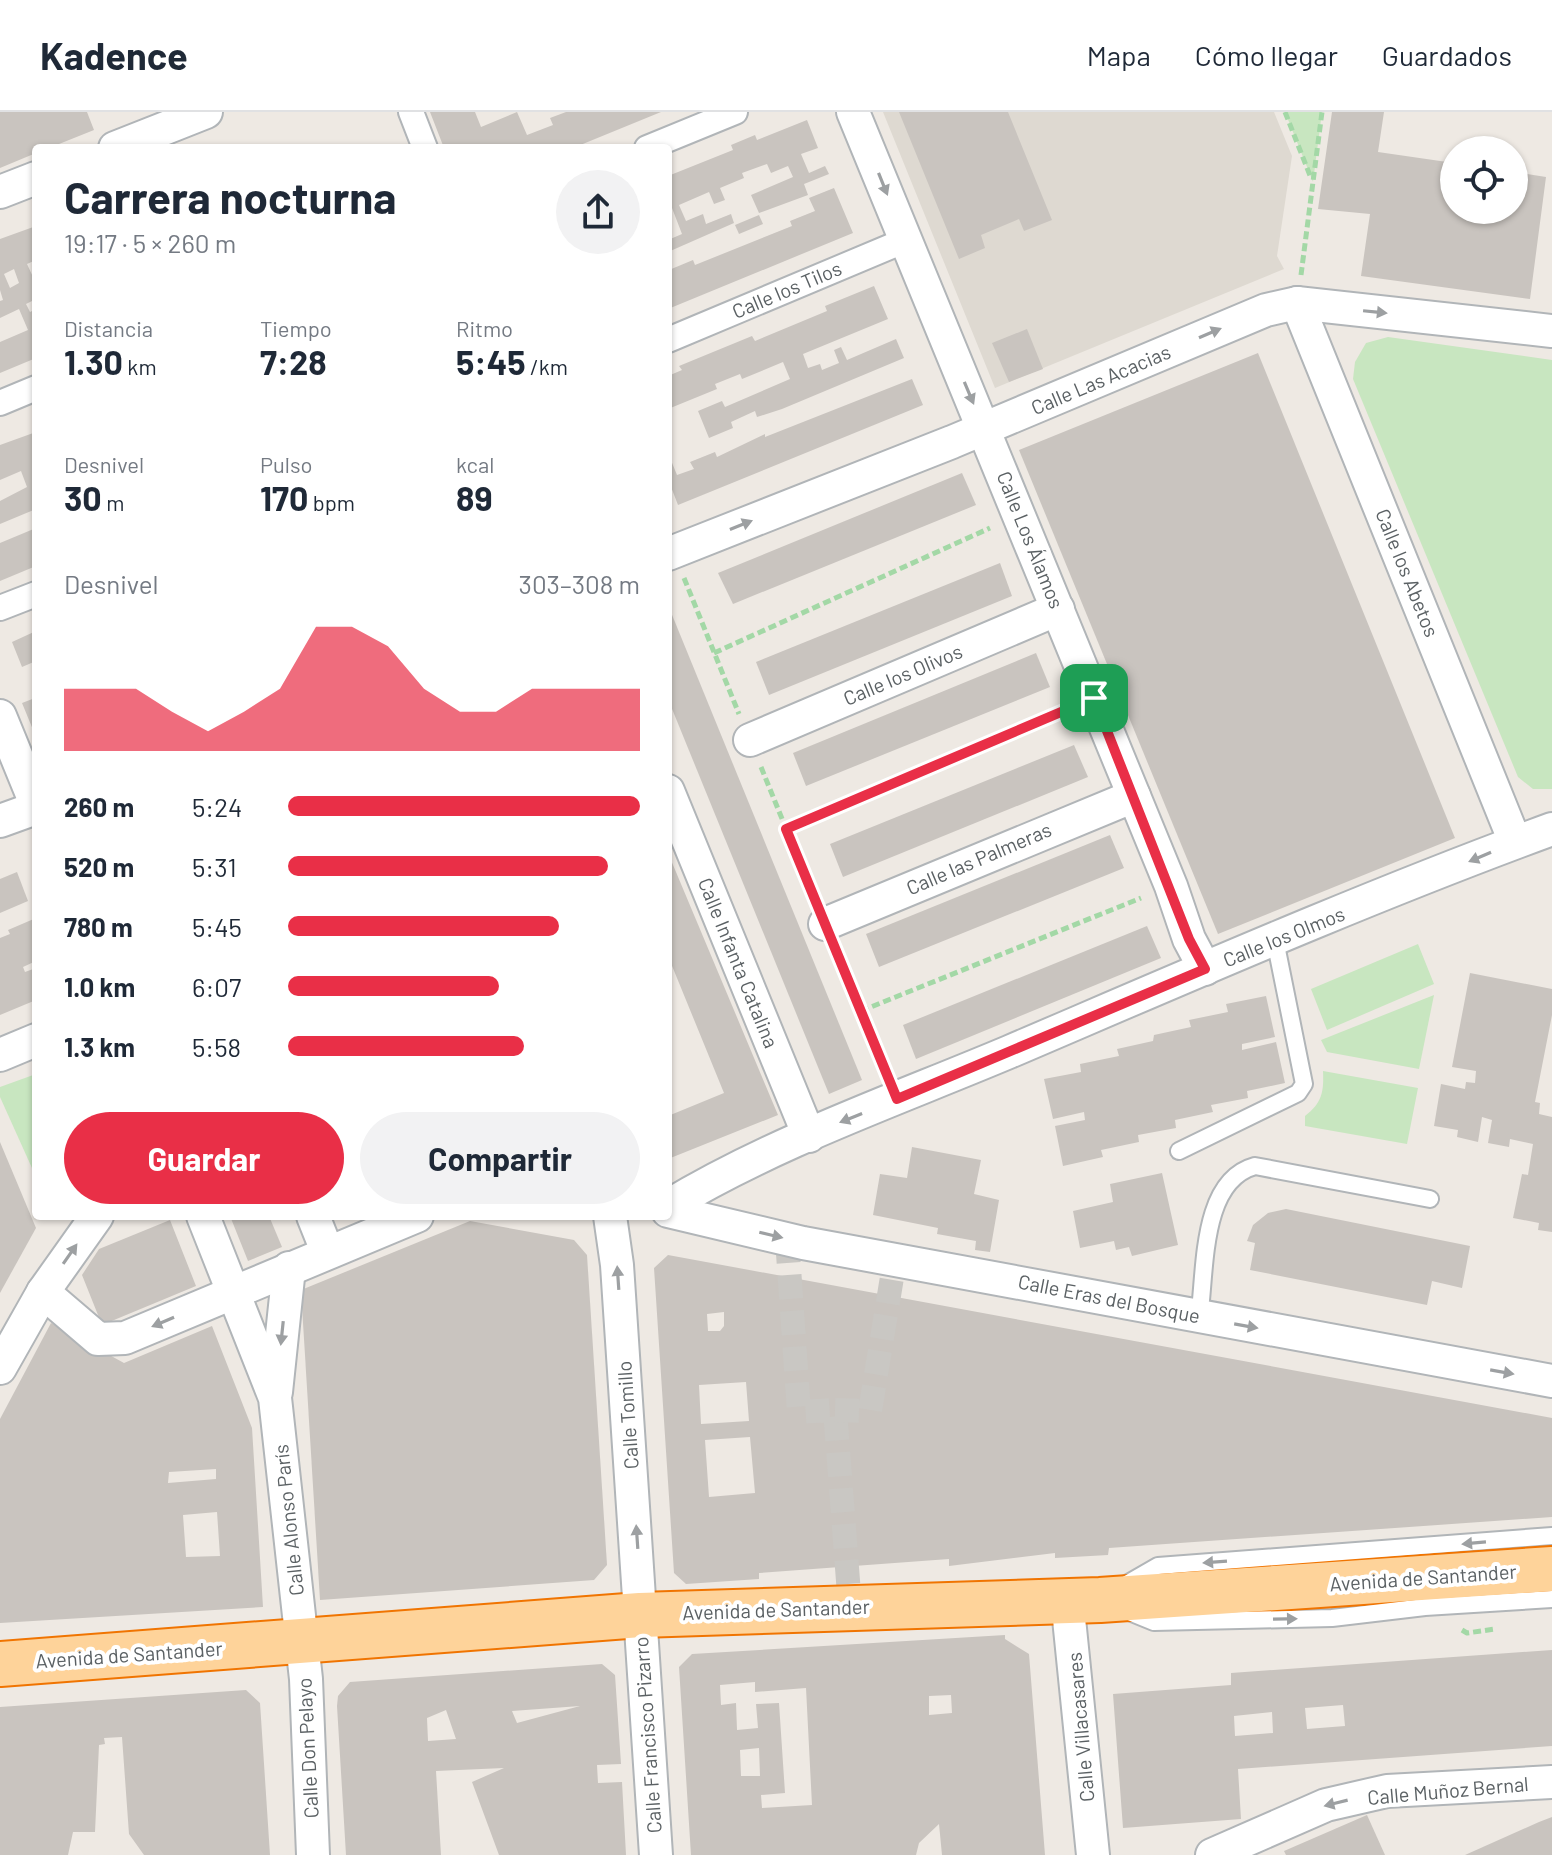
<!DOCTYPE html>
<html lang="es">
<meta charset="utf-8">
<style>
:root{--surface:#fff;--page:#f2f2f3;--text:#1f2937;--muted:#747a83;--line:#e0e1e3;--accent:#e92f47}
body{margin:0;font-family:Barlow,sans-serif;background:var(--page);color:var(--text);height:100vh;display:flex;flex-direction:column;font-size:30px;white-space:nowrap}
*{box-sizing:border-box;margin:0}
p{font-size:26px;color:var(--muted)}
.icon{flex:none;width:44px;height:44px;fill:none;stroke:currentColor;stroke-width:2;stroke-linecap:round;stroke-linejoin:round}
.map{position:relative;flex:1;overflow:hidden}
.details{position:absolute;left:32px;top:32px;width:640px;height:1076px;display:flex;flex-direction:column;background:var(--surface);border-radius:8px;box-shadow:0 2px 6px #0004}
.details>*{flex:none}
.buttons{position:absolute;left:1440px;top:24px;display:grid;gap:16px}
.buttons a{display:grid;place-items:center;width:88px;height:88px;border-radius:50%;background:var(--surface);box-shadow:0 2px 6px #0004;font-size:40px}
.pin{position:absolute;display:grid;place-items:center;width:68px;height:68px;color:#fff;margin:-34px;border-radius:16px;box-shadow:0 4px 12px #0006}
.round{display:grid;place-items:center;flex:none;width:84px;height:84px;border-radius:42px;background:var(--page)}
.summary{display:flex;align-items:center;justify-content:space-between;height:136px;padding:0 32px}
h1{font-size:44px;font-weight:700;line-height:60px}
.metrics{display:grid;grid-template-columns:repeat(3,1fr);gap:12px;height:136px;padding:8px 32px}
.metrics div{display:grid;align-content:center}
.metrics b{font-size:34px;font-weight:700}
.metrics small{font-size:22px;font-weight:400}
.metrics p{font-size:22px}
.chart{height:224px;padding:16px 32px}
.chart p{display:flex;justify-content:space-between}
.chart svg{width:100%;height:144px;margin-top:8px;fill:var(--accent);opacity:.7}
.cta{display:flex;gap:16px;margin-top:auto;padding:16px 32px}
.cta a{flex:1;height:92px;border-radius:48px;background:var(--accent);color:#fff;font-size:32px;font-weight:700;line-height:92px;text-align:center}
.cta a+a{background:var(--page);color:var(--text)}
ul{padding:0 32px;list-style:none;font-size:26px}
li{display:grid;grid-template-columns:128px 96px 1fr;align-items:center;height:60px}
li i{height:20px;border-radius:10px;background:var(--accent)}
header{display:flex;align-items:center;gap:48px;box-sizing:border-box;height:112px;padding:0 40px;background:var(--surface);border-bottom:2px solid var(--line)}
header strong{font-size:38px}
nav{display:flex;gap:44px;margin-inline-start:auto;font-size:28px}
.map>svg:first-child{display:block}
.education{fill:#ded9d1}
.green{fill:#c8e6c0}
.building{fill:#c9c4bf;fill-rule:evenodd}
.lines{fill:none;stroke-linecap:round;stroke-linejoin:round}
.pedestrian-tunnel{stroke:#c9c7c3;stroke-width:24;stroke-dasharray:24 12;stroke-linecap:butt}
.service-casing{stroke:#b1b5b8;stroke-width:20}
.pedestrian-casing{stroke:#b1b5b8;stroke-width:28}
.minor-casing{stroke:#b1b5b8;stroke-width:36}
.trunk-casing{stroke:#f07401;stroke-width:48}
.path{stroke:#a3d8a6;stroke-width:5;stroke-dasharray:8 4;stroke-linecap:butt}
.service{stroke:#fff;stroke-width:16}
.pedestrian{stroke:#fff;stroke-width:24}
.minor{stroke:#fff;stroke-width:32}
.trunk{stroke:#fed39a;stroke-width:44}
.oneway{fill:#9da0a2}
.route-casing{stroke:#fff;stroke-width:16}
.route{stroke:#e92f47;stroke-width:10}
.labels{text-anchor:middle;stroke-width:8;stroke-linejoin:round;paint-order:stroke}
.street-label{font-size:20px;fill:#5b6164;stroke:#fff}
</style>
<header>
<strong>Kadence</strong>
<nav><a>Mapa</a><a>Cómo llegar</a><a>Guardados</a></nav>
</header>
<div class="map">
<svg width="1552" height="1743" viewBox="0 0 1552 1743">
<rect width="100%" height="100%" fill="#eee9e3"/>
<!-- education -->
<polygon class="education" points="883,0 1274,0 1292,44 1277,144 1284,157 995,276"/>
<!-- green -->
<g class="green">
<polygon points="1285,0 1322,0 1313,70"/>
<polygon points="1388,225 1552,248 1552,677 1533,677 1518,665 1353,267 1355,250 1366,231"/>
<polygon points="1418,832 1434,872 1327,918 1311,877"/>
<polygon points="1434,883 1419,957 1327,940 1321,928"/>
<path d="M1323 959 1418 976 1407 1032 1305 1014V1004C1322 991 1324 980 1323 959Z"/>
<polygon points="36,962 36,1065 0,985 0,975"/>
</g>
<!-- building -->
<g class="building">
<polygon points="0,0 87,0 94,18 49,36 36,36 36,41 0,56"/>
<polygon points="430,0 475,0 481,15 517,0 527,23 553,13 550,6 566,0 661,0 573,36 532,36 531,33 522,36 444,36"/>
<polygon points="899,0 1008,0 1052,108 1024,119 1019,107 981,123 985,136 959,147"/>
<polygon points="1332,0 1384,0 1378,40 1454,51 1454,98 1514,98 1514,60 1546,65 1530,187 1361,164 1370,102 1318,97"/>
<polygon points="807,8 818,36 801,42 809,61 825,54 829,62 804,72 808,83 759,101 751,83 793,65 788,54 771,61 767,52 742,61 744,66 720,76 725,88 714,92 709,80 679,93 686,109 703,102 706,112 731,102 734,111 668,140 668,128 682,122 672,96 668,97 668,64 733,38 731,33 755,23 757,28"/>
<polygon points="834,76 853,121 668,197 669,158 693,148 695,153 792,114 790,109 815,99 809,86"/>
<polygon points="759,103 763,112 739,122 735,113"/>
<path d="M36 114V148L27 152 33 165 36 164V187L26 192 30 200 36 197V246L0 261V230L28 218 19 197 0 206V189L3 188 0 178V127ZM14 157 19 171 10 176 4 162Z"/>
<polygon points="874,174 888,207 803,242 808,256 820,252 822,258 839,251 834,238 841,235 847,248 896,227 904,246 782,297 757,305 755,299 731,310 733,316 709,326 698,299 722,289 725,295 790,267 783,250 742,267 740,262 715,272 717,277 668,297 668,264 682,258 679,254 752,224 755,229 827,199 825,194"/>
<polygon points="1027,217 1043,257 1009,270 992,231"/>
<polygon points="1258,241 1455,726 1218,822 1019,338"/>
<polygon points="912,267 923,293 678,393 668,367 668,341 677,363 694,357 690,350 715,340 717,345 765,322 765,325"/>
<polygon points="36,320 36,397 0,412 0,389 27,375 21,359 0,368 0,333"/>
<polygon points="962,361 976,393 733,492 718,461"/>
<polygon points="36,416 36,454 0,469 0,431"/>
<polygon points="1000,451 1012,484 769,583 756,550"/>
<polygon points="668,493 862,968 829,982 668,587"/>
<polygon points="36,519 36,549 22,555 12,530"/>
<polygon points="1036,541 1050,575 806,674 793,641"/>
<polygon points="36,579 36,625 22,591 35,586 33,580"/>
<polygon points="1074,633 1088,665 843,765 830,732"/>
<polygon points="1110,723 1124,756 879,855 866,822"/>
<polygon points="668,741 778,1003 668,1047 668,1004 724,981 668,844"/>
<polygon points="17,760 28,789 0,801 0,767"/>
<polygon points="36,806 36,839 32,840 36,849 23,855 25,860 36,856 36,888 0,903 0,826 10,822 8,818"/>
<polygon points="1147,814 1161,846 916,947 903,913"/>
<polygon points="1470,861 1552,877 1552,903 1535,990 1540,991 1539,1002 1552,1005 1552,1120 1538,1118 1539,1111 1513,1106 1522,1062 1528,1063 1533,1032 1510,1027 1509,1035 1488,1031 1492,1008 1482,1005 1478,1030 1457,1025 1458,1018 1434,1014 1441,972 1465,977 1466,970 1475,971 1476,959 1452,955"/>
<polygon points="1266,884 1275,925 1242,932 1242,938 1276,930 1285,971 1247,979 1248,986 1211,993 1213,1000 1175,1008 1176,1016 1138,1023 1139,1030 1101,1038 1103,1045 1063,1054 1055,1014 1085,1008 1084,1000 1053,1007 1044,967 1081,960 1080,952 1119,944 1117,937 1153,929 1154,923 1191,915 1189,908 1228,900 1226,892"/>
<polygon points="0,1030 36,1116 0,1181"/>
<polygon points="912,1035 981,1048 974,1082 999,1088 990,1140 975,1138 976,1129 937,1122 938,1116 873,1103 880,1062 907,1066"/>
<polygon points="1162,1061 1178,1133 1132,1144 1129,1135 1116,1138 1114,1129 1080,1136 1073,1099 1113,1090 1110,1072"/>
<polygon points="1286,1097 1470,1134 1462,1176 1432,1169 1427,1193 1250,1158 1255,1131 1247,1129 1253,1113 1268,1101"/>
<polygon points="230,1104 269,1104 282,1135 248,1149"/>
<polygon points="170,1108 196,1174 102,1213 82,1163 99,1137"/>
<polygon points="470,1109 574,1128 587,1143 607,1453 594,1468 320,1488 301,1178"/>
<path d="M668 1143 1552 1306V1405L1109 1436 1108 1443 1055 1446V1441L949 1454V1447L759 1461V1467L686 1472 674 1461 654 1156ZM724 1200V1214L720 1219H708L707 1202ZM746 1270 749 1309 701 1312 699 1273ZM750 1325 755 1381 709 1385 705 1328Z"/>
<path d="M51 1211 124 1251 212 1214 252 1316 263 1495 0 1511V1307ZM216 1357V1367L168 1371 169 1360ZM217 1400 220 1444 186 1445 183 1403Z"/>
<path d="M1005 1523V1527L1029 1542 1045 1743H942L939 1712 919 1731 916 1743H691L679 1555 692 1542ZM755 1570V1580L806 1576 812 1693 762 1696 761 1683 785 1681 779 1591 756 1592 758 1616 737 1618 736 1591 721 1593 720 1573ZM951 1583 952 1601 929 1603V1584ZM759 1636 760 1664H741L740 1638Z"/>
<path d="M1552 1538V1634L1238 1657 1241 1707 1123 1716 1113 1582 1231 1573V1561ZM1343 1593 1345 1614 1307 1617 1305 1596ZM1272 1600 1273 1621 1235 1624 1234 1604Z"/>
<path d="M602 1552 615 1563 621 1652 597 1653 598 1671 622 1670 626 1743H499L472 1670 504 1656 436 1659 441 1743H346L337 1594 338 1584 350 1570ZM580 1594 517 1611 512 1599ZM446 1598 456 1627 428 1629 427 1606Z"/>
<polygon points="246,1578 260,1591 270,1743 144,1743 129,1722 122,1625 104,1626 105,1632 99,1633 95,1720 73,1720 68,1743 0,1743 0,1595"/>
<polygon points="1367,1703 1385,1743 1286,1743 1284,1739"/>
<polygon points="1552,1705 1552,1743 1465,1743 1539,1710"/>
</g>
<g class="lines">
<!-- pedestrian-tunnel -->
<g class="pedestrian-tunnel">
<polyline points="787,1127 799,1300 835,1298 850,1495"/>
<polyline points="835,1298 870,1299 895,1147"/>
</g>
<!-- service casing -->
<g class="service-casing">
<g id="service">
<polyline points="1179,1039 1298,981 1304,972 1275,828"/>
<path d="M1199 1206C1206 1159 1200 1069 1255 1054L1430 1087"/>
<polyline points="1125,1473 1158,1454 1552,1424"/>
<polyline points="1127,1499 1154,1510 1332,1506 1425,1495 1552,1487"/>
</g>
</g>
<!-- pedestrian casing -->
<g class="pedestrian-casing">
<g id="pedestrian">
<polyline points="411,0 425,36"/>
<polyline points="647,36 735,0"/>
<polyline points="668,228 906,128"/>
<polyline points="0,291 36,276"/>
<polyline points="0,496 36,482"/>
</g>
</g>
<!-- minor casing -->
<g class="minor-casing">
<g id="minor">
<polyline points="853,0 1171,774 1189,827 1205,857"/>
<polyline points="115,36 206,0"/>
<polyline points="0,80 36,66"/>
<polyline points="1297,191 1515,730"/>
<polyline points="668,442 952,330 1266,198 1297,191 1552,219"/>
<polyline points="0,604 36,692"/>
<polyline points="750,628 1058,497"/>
<polyline points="668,679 809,1024"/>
<polyline points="0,709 36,696"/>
<polyline points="825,812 1134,684"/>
<polyline points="0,943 36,928"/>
<path d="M668 1094C774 1030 895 988 1009 940 1189 863 1369 784 1552 717"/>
<polyline points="668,1099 803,1131 1552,1269"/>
<polyline points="203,1104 275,1286 306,1567 313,1743"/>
<polyline points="313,1104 327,1139"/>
<polyline points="610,1104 617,1153 656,1743"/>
<polyline points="43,1180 98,1227 125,1226 417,1104"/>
<polyline points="0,1256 43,1180 97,1104"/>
<polyline points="276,1280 289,1156"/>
<polyline points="1067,1487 1093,1743"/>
<polyline points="1212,1743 1326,1693 1387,1679 1552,1670"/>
</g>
</g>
<!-- trunk casing -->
<g class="trunk-casing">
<polyline id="trunk" points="0,1552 640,1503 1100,1488 1552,1457"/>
</g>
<!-- path -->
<g class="path">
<polyline points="1285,0 1311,66"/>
<polyline points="1301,163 1322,0"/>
<polyline points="684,466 739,602"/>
<polyline points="714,541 990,416"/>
<polyline points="761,655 813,783"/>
<polyline points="786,717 1064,598"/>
<polyline points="836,840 884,957"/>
<polyline points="861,899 1141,786"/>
<polyline points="1462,1518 1467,1521 1495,1517"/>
</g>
<!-- service -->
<use href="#service" class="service"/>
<!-- pedestrian -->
<use href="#pedestrian" class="pedestrian"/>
<!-- minor -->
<use href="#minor" class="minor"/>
<!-- trunk -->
<use href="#trunk" class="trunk"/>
</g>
<!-- one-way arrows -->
<defs><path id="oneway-solid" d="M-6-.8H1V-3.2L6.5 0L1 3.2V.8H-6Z" transform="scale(2)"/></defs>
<g class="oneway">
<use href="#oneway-solid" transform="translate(883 72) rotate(68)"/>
<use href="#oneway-solid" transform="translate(1375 200) rotate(6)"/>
<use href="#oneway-solid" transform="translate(1210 221) rotate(-23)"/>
<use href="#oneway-solid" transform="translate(969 281) rotate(67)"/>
<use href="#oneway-solid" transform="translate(741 413) rotate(-22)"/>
<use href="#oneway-solid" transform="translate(1480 745) rotate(157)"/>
<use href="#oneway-solid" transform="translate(851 1006) rotate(158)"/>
<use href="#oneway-solid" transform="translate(771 1123) rotate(13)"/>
<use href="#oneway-solid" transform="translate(70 1142) rotate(-55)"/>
<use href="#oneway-solid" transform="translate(618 1166) rotate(-94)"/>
<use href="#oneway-solid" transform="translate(163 1210) rotate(157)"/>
<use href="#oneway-solid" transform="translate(1246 1214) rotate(10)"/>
<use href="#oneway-solid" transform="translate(282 1221) rotate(96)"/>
<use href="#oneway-solid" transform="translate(1502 1260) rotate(10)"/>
<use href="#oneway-solid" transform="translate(637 1425) rotate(-94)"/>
<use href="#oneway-solid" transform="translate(1474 1431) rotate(175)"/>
<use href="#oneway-solid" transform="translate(1215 1450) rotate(176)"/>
<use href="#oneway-solid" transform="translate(1285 1507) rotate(-1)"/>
<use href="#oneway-solid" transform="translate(1336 1691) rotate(166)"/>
</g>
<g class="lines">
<!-- route casing -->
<g class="route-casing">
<polygon id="route" points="1094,586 1189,827 1205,857 897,987 786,717"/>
</g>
<!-- route -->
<use href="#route" class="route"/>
</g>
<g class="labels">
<!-- street labels -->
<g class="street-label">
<text transform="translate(787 178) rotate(-23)" y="7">Calle los Tilos</text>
<text transform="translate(1101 268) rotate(-23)" y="7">Calle Las Acacias</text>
<text transform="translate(1030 428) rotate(68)" y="7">Calle Los Álamos</text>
<text transform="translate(1407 461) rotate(68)" y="7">Calle los Abetos</text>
<text transform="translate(903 563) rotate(-23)" y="7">Calle los Olivos</text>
<text transform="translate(979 747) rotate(-23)" y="7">Calle las Palmeras</text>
<text transform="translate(1284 825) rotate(-22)" y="7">Calle los Olmos</text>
<text transform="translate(738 851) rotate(68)" y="7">Calle Infanta Catalina</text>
<text transform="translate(1109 1187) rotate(11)" y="7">Calle Eras del Bosque</text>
<text transform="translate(628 1303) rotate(-94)" y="7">Calle Tomillo</text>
<text transform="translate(289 1408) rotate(-96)" y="7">Calle Alonso París</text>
<text transform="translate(1423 1466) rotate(-4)" y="7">Avenida de Santander</text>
<text transform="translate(776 1498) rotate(-2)" y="7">Avenida de Santander</text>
<text transform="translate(129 1543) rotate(-4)" y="7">Avenida de Santander</text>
<text transform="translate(1081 1615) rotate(-95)" y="7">Calle Villacasares</text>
<text transform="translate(648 1623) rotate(-94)" y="7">Calle Francisco Pizarro</text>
<text transform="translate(308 1636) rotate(-93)" y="7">Calle Don Pelayo</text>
<text transform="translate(1448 1679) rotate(-5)" y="7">Calle Muñoz Bernal</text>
</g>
</g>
</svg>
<div class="buttons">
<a><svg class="icon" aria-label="locate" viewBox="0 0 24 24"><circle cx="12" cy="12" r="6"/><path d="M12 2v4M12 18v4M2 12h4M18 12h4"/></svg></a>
</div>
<div class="pin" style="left:1094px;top:586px;background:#1e9e55"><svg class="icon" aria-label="arrive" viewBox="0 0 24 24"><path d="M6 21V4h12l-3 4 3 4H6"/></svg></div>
<section class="details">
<div class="summary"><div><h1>Carrera nocturna</h1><p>19:17 · 5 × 260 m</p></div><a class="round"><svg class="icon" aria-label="share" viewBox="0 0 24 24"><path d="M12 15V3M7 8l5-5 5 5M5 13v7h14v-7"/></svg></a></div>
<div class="metrics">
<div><p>Distancia</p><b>1.30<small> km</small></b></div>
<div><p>Tiempo</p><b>7:28</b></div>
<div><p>Ritmo</p><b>5:45<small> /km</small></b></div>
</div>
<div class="metrics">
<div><p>Desnivel</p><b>30<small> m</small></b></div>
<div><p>Pulso</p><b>170<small> bpm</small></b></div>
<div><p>kcal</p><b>89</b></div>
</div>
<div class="chart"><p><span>Desnivel</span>303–308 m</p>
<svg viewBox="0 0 160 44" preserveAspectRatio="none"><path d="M0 44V25L10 25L20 25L30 32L40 38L50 32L60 25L70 6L80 6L90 12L100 25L110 32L120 32L130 25L140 25L150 25L160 25V44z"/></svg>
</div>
<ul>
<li><b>260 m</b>5:24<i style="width:100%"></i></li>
<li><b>520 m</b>5:31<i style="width:91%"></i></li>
<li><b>780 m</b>5:45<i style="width:77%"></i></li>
<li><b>1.0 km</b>6:07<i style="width:60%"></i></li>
<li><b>1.3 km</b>5:58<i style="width:67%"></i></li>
</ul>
<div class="cta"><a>Guardar</a><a>Compartir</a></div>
</section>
</div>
